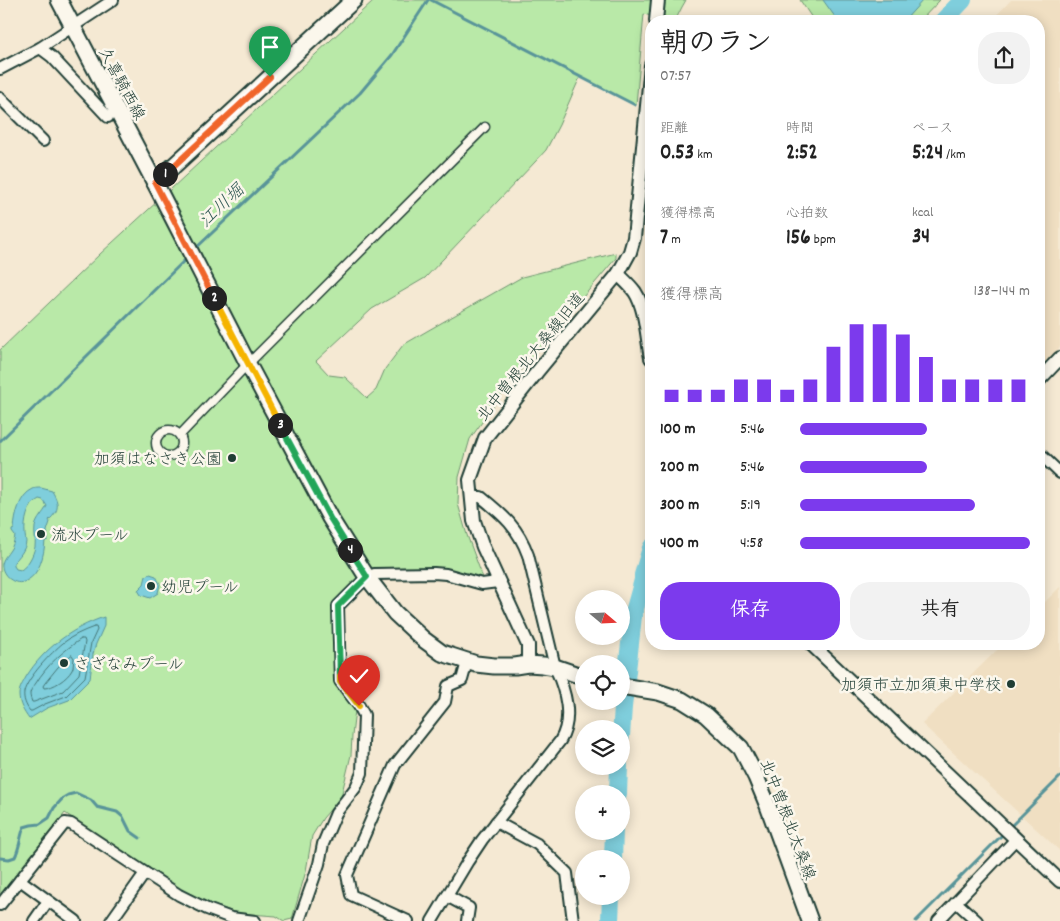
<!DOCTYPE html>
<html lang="ja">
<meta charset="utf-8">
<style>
:root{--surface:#fff;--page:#f2f2f2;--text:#222;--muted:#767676;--accent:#7c3aed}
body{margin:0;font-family:Dekko,"Klee One",sans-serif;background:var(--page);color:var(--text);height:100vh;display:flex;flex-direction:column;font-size:19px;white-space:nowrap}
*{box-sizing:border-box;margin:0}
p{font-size:16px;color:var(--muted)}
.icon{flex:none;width:28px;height:28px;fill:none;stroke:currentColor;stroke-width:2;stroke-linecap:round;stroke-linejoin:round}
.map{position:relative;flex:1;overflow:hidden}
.sheet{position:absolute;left:645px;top:15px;width:400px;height:635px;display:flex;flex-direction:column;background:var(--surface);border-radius:20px;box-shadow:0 2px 12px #0003}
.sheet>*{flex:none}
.needle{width:32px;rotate:109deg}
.fabs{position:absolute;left:575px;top:590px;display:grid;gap:10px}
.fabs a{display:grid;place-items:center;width:55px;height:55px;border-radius:50%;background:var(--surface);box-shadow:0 2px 12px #0003;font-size:25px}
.pin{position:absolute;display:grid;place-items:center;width:42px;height:42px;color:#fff;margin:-51px -21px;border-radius:50% 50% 50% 0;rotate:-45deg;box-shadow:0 0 5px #0007}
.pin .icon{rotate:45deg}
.km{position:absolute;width:25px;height:25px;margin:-12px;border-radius:50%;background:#222;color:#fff;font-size:14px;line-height:25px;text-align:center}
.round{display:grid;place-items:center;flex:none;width:52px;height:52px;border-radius:20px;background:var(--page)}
.summary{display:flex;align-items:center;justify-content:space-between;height:85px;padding:0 15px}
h1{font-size:28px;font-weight:700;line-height:38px}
.stats{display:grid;grid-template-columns:repeat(3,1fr);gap:8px;height:85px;padding:5px 15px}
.stats div{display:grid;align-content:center}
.stats b{font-size:21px;font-weight:700}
.stats small{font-size:14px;font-weight:400}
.stats p{font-size:14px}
.chart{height:140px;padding:10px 15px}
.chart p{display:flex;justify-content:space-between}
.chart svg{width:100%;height:90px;margin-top:5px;stroke:var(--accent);stroke-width:6}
.action{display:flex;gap:10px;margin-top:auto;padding:10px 15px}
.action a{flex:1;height:58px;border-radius:20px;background:var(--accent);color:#fff;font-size:20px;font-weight:700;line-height:58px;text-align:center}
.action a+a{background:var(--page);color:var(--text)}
ul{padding:0 15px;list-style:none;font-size:16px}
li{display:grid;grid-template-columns:80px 60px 1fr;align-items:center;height:38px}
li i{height:12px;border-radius:6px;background:var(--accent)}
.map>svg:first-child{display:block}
.built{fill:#f0dfc2}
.green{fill:#b9e9a8;stroke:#6c936e}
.water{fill:#7fcedc;stroke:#599499;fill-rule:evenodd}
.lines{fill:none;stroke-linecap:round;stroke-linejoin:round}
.shore{stroke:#457777;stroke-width:1}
.stream{stroke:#599499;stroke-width:3}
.river{stroke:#7fcedc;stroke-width:18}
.pedestrian-casing{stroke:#1f3d34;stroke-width:11}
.minor-casing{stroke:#1f3d34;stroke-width:14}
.tertiary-casing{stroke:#1f3d34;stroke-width:16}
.secondary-casing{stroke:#1f3d34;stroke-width:19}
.pedestrian{stroke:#fbf7ec;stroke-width:8}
.minor{stroke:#fbf7ec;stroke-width:10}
.tertiary{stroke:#fbf7ec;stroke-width:12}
.secondary{stroke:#fbf7ec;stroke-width:15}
.split-1-casing{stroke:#fff;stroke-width:10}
.split-2-casing{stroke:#fff;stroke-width:10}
.split-3-casing{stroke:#fff;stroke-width:10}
.split-4-casing{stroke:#fff;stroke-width:10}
.split-5-casing{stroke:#fff;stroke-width:10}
.split-6-casing{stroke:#fff;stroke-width:10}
.split-1{stroke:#f0652b;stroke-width:6}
.split-2{stroke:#f0652b;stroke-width:6}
.split-3{stroke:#f5b400;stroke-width:6}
.split-4{stroke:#22a559;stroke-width:6}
.split-5{stroke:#22a559;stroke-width:6}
.split-6{stroke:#f5b400;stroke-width:6}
.poi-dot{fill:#1f3d34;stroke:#fbf7ec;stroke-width:2}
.labels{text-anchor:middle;stroke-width:5;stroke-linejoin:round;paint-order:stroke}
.street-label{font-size:16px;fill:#1f3d34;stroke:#fbf7ec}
.poi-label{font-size:16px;fill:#1f3d34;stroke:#fbf7ec;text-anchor:start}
.water-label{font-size:18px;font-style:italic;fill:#325a56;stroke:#fbf7ec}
</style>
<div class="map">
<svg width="1060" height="921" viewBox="0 0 1060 921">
<rect width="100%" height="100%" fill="#f5e9d3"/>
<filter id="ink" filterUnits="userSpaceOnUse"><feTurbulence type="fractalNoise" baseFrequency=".02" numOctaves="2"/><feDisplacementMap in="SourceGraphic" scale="10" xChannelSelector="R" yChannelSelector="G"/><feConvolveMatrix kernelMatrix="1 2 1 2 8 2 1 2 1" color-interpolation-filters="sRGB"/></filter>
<g filter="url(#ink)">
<!-- built -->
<g class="built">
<polygon points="1011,0 1060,0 1060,347 1039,369 1039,21 991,21"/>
<polygon points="1060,587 1060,851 922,724 1003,644 1039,644 1039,608"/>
</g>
<!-- green -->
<g class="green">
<polygon points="374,0 686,0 682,7 675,21 668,21 644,14 636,105 580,77 559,125 546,150 535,162 425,278 372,309 316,361 329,375 345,377 367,398 376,390 385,369 403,345 427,331 522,277 616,253 616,258 507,387 470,439 459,477 458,504 467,535 483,578 442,569 374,568 335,605 335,682 355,710 352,736 351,755 341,797 323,818 312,836 306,871 292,919 284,921 276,916 237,913 207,903 183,893 65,813 0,898 0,350 100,254 171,189"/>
<polygon points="800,0 940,0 920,21 814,21"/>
</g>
<!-- water -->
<g class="water">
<polygon points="823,0 923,0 904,21 838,21"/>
<path d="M41 488 52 491C59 503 60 510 49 520L50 522 47 531 48 540 45 541C44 555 40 574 26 581 15 587 1 575 2 564 3 558 7 555 10 550 13 546 14 541 15 536L12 532V530L14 529C15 516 19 495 33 489 35 488 38 488 41 488ZM39 499 43 500 47 506C43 514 37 518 35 527 34 534 36 540 35 547 33 556 28 565 21 570L16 569 14 566V562C19 557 25 550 26 542 26 542 25 535 25 534 24 522 27 505 39 499Z"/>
<polygon points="150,574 156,576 160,584 158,593 150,598 141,595 138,590 144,584 146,576"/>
<path d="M104 617V626L96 644 93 654 90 679 69 700 47 708 29 719C24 712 19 704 19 695 19 688 23 683 26 677 44 648 72 628 104 617Z"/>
</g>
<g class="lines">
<!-- shore -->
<g class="shore">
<path d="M94 627H96L97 630 91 643 85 677 66 696 45 704 32 711H30C26 706 23 699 24 692 27 678 52 652 63 643 72 636 83 631 94 627Z"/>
<path d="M81 639H84L85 642 79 674 63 691 34 702H32C31 699 30 697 30 694 30 690 34 686 36 683 47 665 63 651 81 639Z"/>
<path d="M72 655 74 658C73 661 74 667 72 670 67 679 53 688 44 688L43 686 45 683 58 667 70 656Z"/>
</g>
<!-- stream -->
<g class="stream">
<polyline points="431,0 635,105"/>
<polyline points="194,250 360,93 392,55 428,0"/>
<polyline points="0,441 188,257"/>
<polyline points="1009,828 1060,777"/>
<path d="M0 858 9 859 15 857C20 847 20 837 24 827L31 825 40 824 49 818 54 808 63 798 68 795 76 793 91 800 97 807 117 812 123 817 130 831 140 838"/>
<polyline points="916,921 1005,832"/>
</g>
<!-- river -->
<g class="river">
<polyline points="943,21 963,0"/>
<polyline points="621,736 623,707 633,616 643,580 643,575 651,548"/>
<polyline points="618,794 619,766"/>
<polyline points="613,859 614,831"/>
<polyline points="610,921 611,896"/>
</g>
<!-- pedestrian casing -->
<g class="pedestrian-casing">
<g id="pedestrian">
<circle cx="169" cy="443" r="13"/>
<polyline points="180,435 244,368 485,127"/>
</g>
</g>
<!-- minor casing -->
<g class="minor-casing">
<g id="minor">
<polyline points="40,48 52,57 108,117"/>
<polyline points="0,69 40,48 113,0"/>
<polyline points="0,98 43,141"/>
<polyline points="1039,453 1060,473"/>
<polyline points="496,822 537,844 567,873 573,921"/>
<polyline points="20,880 76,921"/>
<polyline points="447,896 469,908 467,921"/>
<polyline points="956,902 977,921"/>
<polyline points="0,905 65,823 71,824 179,895 207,909 231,918 255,921"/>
<polyline points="34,921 48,901"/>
<polyline points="111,921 145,873"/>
<polyline points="299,921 319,864 323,844 336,813 356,787 362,773 364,715 359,706 340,681 338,606 367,577 374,574 434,573 446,574 482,584 498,582"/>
<polyline points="408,921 351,895 347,875 395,765 445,702 448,686 462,680 467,662"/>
<path d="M432 921 468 861 482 840 560 741C574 718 565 690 555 667L528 555C518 527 503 515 481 497H472"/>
<polyline points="938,921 1016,839"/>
</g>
</g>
<!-- tertiary casing -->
<g class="tertiary-casing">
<g id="tertiary">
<polyline points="656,21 658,0"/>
<path d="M618 274C624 280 630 285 635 292 646 309 647 338 651 358"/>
<polyline points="1039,380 1060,358"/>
<polyline points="811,644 1060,881"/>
<polyline points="528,664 528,645 483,547 474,521 470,480 485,438 537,372 618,274 630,252 634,238 651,65"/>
</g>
</g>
<!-- secondary casing -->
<g class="secondary-casing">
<g id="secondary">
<polyline points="59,0 155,183 248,364 330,518 367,577 395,613 423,639 442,653 476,664 494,666 515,666 528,664 543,665 555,667 584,677"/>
<polyline points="155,183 354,0"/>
<polyline points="621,686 658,692 682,700 706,715 741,748 756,777 768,806 810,921"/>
</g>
</g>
<!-- pedestrian -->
<use href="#pedestrian" class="pedestrian"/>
<!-- minor -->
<use href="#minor" class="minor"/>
<!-- tertiary -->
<use href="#tertiary" class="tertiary"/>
<!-- secondary -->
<use href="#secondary" class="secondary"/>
</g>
</g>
<g class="lines" filter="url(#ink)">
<!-- split-1 casing -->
<g class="split-1-casing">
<polyline id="split-1" points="165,174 270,77"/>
</g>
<!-- split-2 casing -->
<g class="split-2-casing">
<polyline id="split-2" points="165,174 155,183 214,298"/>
</g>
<!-- split-3 casing -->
<g class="split-3-casing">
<polyline id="split-3" points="214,298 280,425"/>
</g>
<!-- split-4 casing -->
<g class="split-4-casing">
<polyline id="split-4" points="280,425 330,518 350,550"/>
</g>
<!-- split-5 casing -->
<g class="split-5-casing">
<polyline id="split-5" points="340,676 338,606 367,577 350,550"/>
</g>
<!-- split-6 casing -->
<g class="split-6-casing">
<polyline id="split-6" points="340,676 340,681 359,706"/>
</g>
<!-- split-1 -->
<use href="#split-1" class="split-1"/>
<!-- split-2 -->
<use href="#split-2" class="split-2"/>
<!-- split-3 -->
<use href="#split-3" class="split-3"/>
<!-- split-4 -->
<use href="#split-4" class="split-4"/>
<!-- split-5 -->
<use href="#split-5" class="split-5"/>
<!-- split-6 -->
<use href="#split-6" class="split-6"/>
</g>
<!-- markers -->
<g class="poi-dot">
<circle cx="232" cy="458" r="5"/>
<circle cx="41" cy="534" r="5"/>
<circle cx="151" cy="586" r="5"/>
<circle cx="64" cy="663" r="5"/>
<circle cx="1011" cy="684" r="5"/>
</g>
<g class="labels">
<!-- street labels -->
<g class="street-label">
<text transform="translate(123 83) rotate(62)" y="6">久喜騎西線</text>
<text transform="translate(530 356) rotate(-51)" y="6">北中曽根北大桑線旧道</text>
<text transform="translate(789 819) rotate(69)" y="6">北中曽根北大桑線</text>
</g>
<!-- poi labels -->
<g class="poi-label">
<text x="222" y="464" text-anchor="end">加須はなさき公園</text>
<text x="51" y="540">流水プール</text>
<text x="161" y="592">幼児プール</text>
<text x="74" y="669">さざなみプール</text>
<text x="1001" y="690" text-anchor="end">加須市立加須東中学校</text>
</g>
<!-- water labels -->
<g class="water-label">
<text transform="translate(221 205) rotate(-43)" y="6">江川堀</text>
</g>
</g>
</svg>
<div class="fabs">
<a><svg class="needle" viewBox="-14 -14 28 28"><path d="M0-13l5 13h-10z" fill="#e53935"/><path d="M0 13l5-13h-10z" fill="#767676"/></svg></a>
<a><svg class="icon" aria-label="locate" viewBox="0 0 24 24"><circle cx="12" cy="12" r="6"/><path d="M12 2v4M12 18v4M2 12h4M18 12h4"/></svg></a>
<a><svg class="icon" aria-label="layers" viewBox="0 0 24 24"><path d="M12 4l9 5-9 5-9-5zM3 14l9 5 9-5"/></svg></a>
<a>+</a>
<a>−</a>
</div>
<div class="pin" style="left:270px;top:77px;background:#1e9e55"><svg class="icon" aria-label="arrive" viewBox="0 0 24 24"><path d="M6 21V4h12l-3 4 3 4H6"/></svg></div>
<div class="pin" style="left:359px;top:706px;background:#d93025"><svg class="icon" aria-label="check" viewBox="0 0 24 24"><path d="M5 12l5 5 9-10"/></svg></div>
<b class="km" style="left:165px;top:174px">1</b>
<b class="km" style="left:214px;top:298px">2</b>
<b class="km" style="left:280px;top:425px">3</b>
<b class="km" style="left:350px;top:550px">4</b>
<section class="sheet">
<div class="summary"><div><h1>朝のラン</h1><p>07:57</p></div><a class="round"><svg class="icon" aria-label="share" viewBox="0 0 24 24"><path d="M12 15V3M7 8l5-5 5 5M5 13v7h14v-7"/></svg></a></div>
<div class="stats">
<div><p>距離</p><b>0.53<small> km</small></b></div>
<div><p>時間</p><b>2:52</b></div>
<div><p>ペース</p><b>5:24<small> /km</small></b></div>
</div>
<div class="stats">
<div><p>獲得標高</p><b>7<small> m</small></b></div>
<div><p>心拍数</p><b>156<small> bpm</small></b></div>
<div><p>kcal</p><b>34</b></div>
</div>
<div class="chart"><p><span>獲得標高</span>138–144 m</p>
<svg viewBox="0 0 160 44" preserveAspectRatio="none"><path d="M5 44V38M15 44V38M25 44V38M35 44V33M45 44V33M55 44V38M65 44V33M75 44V17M85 44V6M95 44V6M105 44V11M115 44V22M125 44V33M135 44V33M145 44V33M155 44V33"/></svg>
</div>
<ul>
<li><b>100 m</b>5:46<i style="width:55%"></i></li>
<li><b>200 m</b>5:46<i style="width:55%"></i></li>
<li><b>300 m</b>5:19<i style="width:76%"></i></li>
<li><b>400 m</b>4:58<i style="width:100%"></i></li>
</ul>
<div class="action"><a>保存</a><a>共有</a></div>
</section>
</div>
